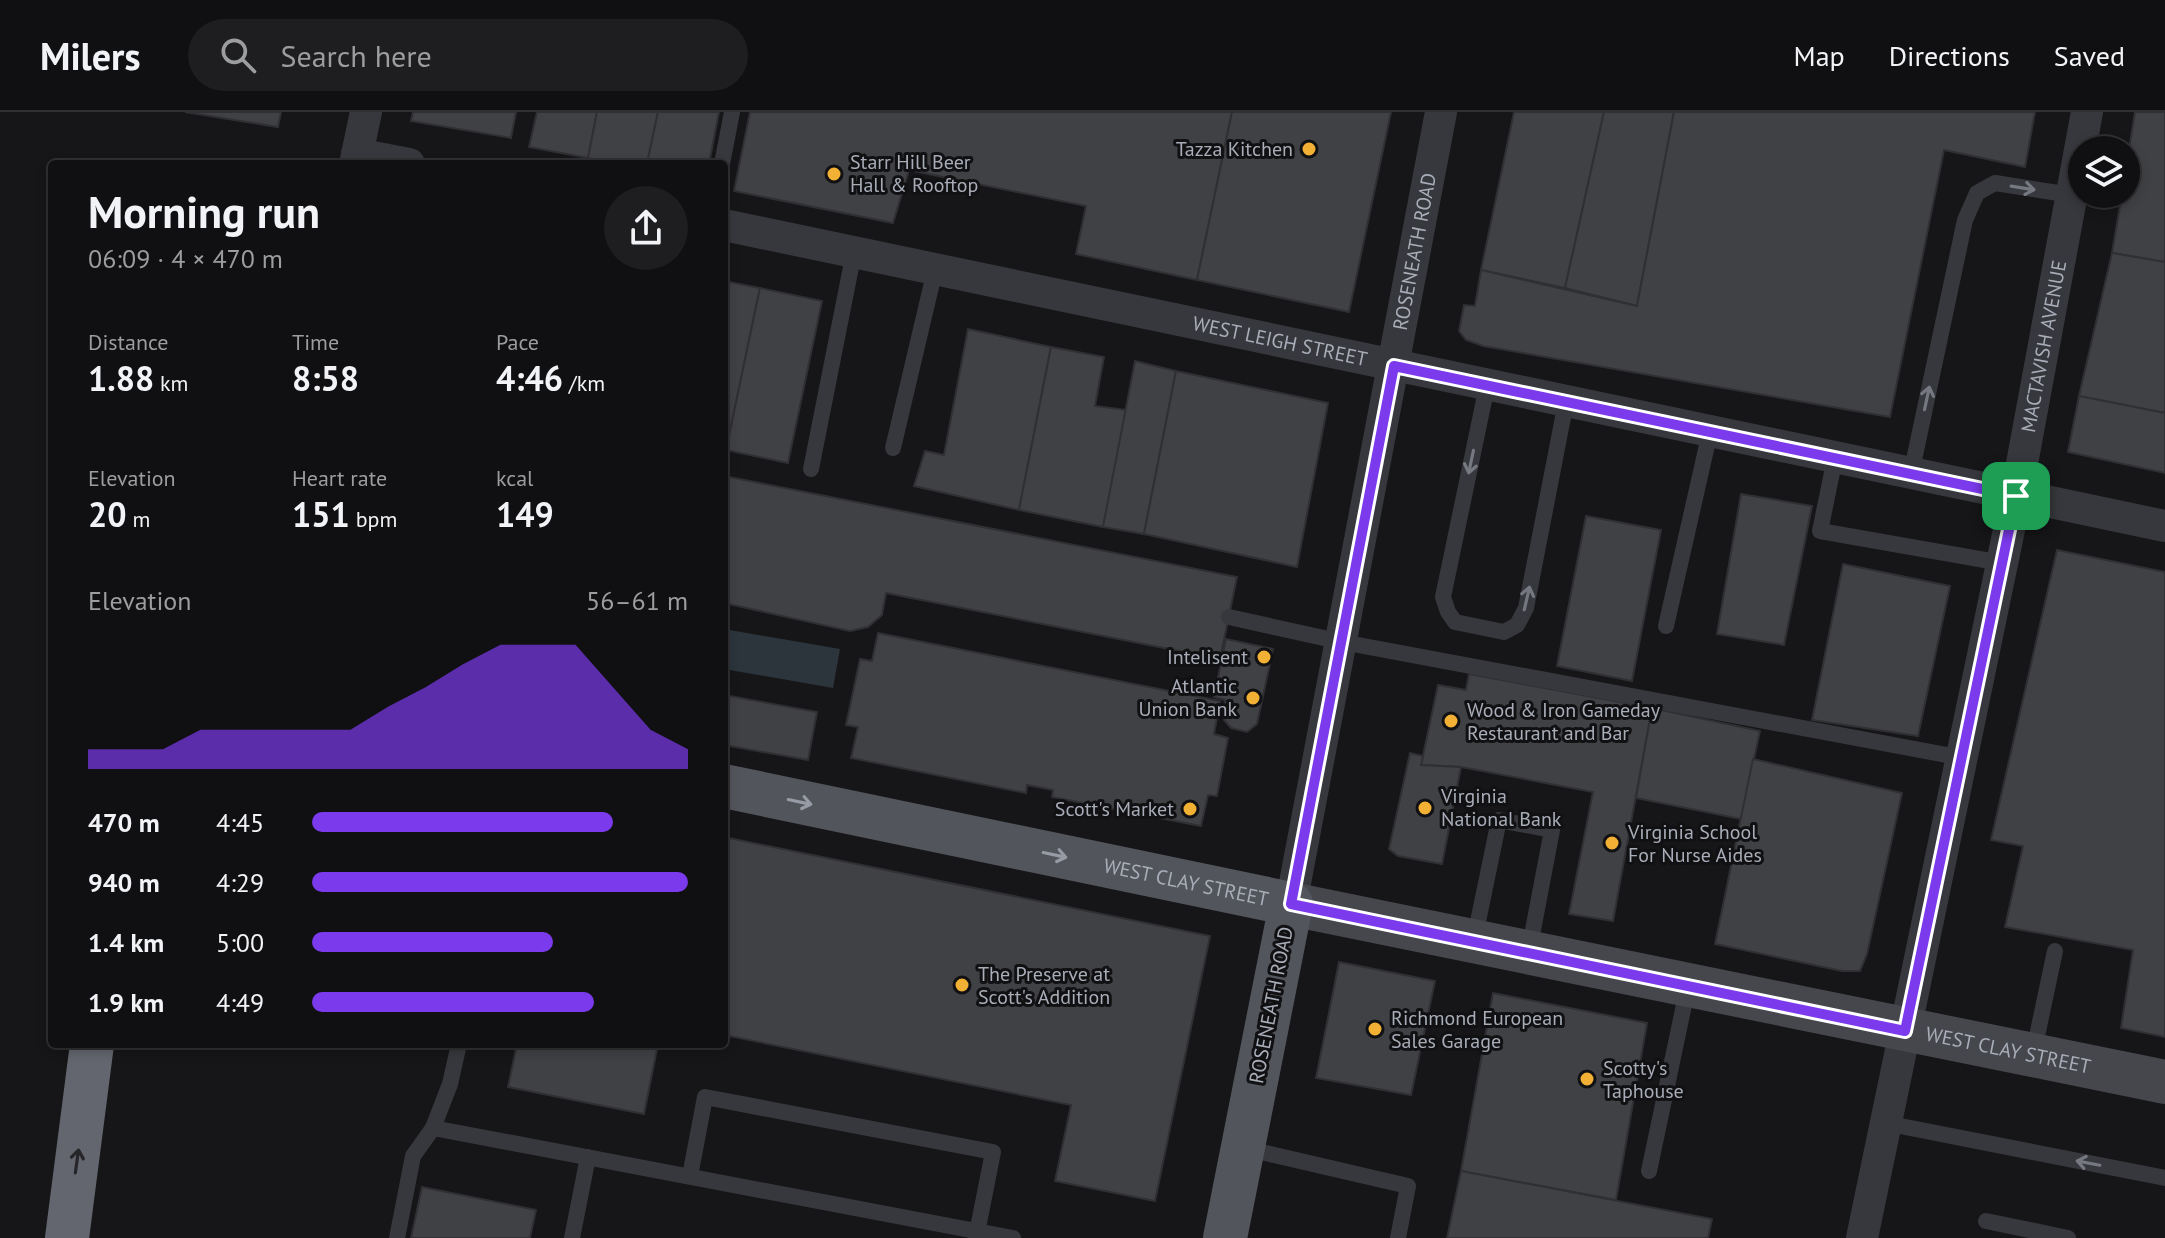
<!DOCTYPE html>
<meta charset="utf-8">
<style>
:root{--surface:#101012;--page:#1e1e20;--text:#f1f3f6;--muted:#9c9d9f;--line:#303032;--accent:#7c3aed}
body{margin:0;font-family:"PT Sans",sans-serif;background:var(--page);color:var(--text);height:100vh;display:flex;flex-direction:column;font-size:30px;white-space:nowrap}
*{box-sizing:border-box;margin:0}
p{font-size:26px;color:var(--muted)}
.icon{flex:none;width:44px;height:44px;fill:none;stroke:currentColor;stroke-width:2;stroke-linecap:round;stroke-linejoin:round}
.map{position:relative;flex:1;overflow:hidden}
.drawer{position:absolute;left:48px;top:48px;width:680px;height:888px;display:flex;flex-direction:column;background:var(--surface);border-radius:8px;box-shadow:0 4px 12px #0003,0 0 0 2px var(--line)}
.drawer>*{flex:none}
.fabs{position:absolute;left:2068px;top:24px;display:grid;gap:16px}
.fabs a{display:grid;place-items:center;width:72px;height:72px;border-radius:50%;background:var(--surface);box-shadow:0 4px 12px #0003,0 0 0 2px var(--line);font-size:40px}
.pin{position:absolute;display:grid;place-items:center;width:68px;height:68px;color:#fff;margin:-34px;border-radius:16px;box-shadow:0 4px 12px #0006}
.round{display:grid;place-items:center;flex:none;width:84px;height:84px;border-radius:42px;background:var(--page)}
.head{display:flex;align-items:center;justify-content:space-between;height:136px;padding:0 40px}
h1{font-size:44px;font-weight:800;line-height:60px}
.metrics{display:grid;grid-template-columns:repeat(3,1fr);gap:12px;height:136px;padding:8px 40px}
.metrics div{display:grid;align-content:center}
.metrics b{font-size:34px;font-weight:800}
.metrics small{font-size:22px;font-weight:400}
.metrics p{font-size:22px}
.chart{height:224px;padding:16px 40px}
.chart p{display:flex;justify-content:space-between}
.chart svg{width:100%;height:144px;margin-top:8px;fill:var(--accent);opacity:.7}
ul{padding:0 40px;list-style:none;font-size:26px}
li{display:grid;grid-template-columns:128px 96px 1fr;align-items:center;height:60px}
li i{height:20px;border-radius:10px;background:var(--accent)}
header{display:flex;align-items:center;gap:48px;box-sizing:border-box;height:112px;padding:0 40px;background:var(--surface);border-bottom:2px solid var(--line)}
header strong{font-size:38px}
nav{display:flex;gap:44px;margin-inline-start:auto;font-size:28px}
.search{width:560px;height:72px;background:var(--page);display:flex;align-items:center;gap:20px;box-sizing:border-box;padding:0 28px;border-radius:44px;color:var(--muted);font-size:30px}
.map>svg:first-child{display:block}
.water{fill:#2c353c}
.building{fill:#404145;stroke:#303034;stroke-width:2}
.lines{fill:none;stroke-linecap:round;stroke-linejoin:round}
.lane{stroke:#37383d;stroke-width:16}
.street{stroke:#37383d;stroke-width:32}
.secondary{stroke:#45474d;stroke-width:44}
.primary{stroke:#53555c;stroke-width:44}
.highway{stroke:#63666e;stroke-width:44}
.oneway{stroke:#757881}
.oneway2{stroke:#979ba6}
.oneway3{stroke:#26262a}
.route-casing{stroke:#fff;stroke-width:16}
.route{stroke:#7c3aed;stroke-width:10}
.poi-dot{fill:#f2b134;stroke:#111113;stroke-width:3}
.labels{text-anchor:middle;stroke-width:6;stroke-linejoin:round;paint-order:stroke}
.poi-label{font-size:20px;fill:#a8adb8;stroke:#111113;text-anchor:start}
.street-label{font-size:20px;fill:#a8adb8;stroke:#111113}
</style>
<header>
<strong>Milers</strong>
<div class="search"><svg class="icon" aria-label="search" viewBox="0 0 24 24"><circle cx="10" cy="10" r="6"/><path d="M15 15l6 6"/></svg>Search here</div>
<nav><a>Map</a><a>Directions</a><a>Saved</a></nav>
</header>
<div class="map">
<svg width="2165" height="1126" viewBox="0 0 2165 1126">
<rect width="100%" height="100%" fill="#161618"/>
<!-- water -->
<polygon class="water" points="724,517 840,537 833,576 724,557"/>
<!-- building -->
<g class="building">
<polygon points="185,0 281,0 278,15"/>
<polygon points="413,0 516,0 511,26 411,9"/>
<polygon points="537,0 597,0 588,46 529,35"/>
<polygon points="597,0 658,0 647,52 614,52 588,46"/>
<polygon points="658,0 719,0 709,52 647,52"/>
<polygon points="750,0 1232,0 1197,168 1076,142 1086,94 909,58 893,111 734,79"/>
<polygon points="1232,0 1391,0 1349,200 1197,168"/>
<polygon points="1514,0 1604,0 1565,176 1481,158"/>
<polygon points="1604,0 1674,0 1637,194 1565,176"/>
<polygon points="1674,0 2035,0 2025,55 1944,38 1890,305 1483,234 1466,228 1459,219 1464,193 1475,194 1481,158 1637,194"/>
<polygon points="2135,0 2165,0 2165,150 2112,141 2122,82 2126,82 2126,56"/>
<polygon points="2112,141 2165,150 2165,301 2079,284"/>
<polygon points="724,169 760,176 726,338 724,338"/>
<polygon points="760,176 822,189 788,351 726,338"/>
<polygon points="968,217 1051,235 1019,398 914,374 925,339 944,343"/>
<polygon points="1051,235 1104,245 1095,294 1127,298 1103,415 1019,398"/>
<polygon points="1135,249 1176,259 1144,422 1103,415"/>
<polygon points="1176,259 1328,291 1297,455 1144,422"/>
<polygon points="2079,284 2165,301 2165,361 2068,340"/>
<polygon points="724,364 1237,465 1220,547 886,481 882,503 868,515 850,519 724,491"/>
<polygon points="1741,382 1812,394 1784,533 1717,522"/>
<polygon points="1586,404 1661,418 1632,569 1557,554"/>
<polygon points="2057,438 2165,460 2165,925 2121,916 2133,838 2005,815 2023,734 1991,728"/>
<polygon points="1843,452 1950,474 1918,624 1812,608"/>
<polygon points="878,521 1220,589 1214,622 1228,626 1217,684 1208,683 1201,714 1052,685 1053,678 1027,673 1026,681 851,646 858,615 846,613 860,547 872,549"/>
<polygon points="1226,527 1273,537 1257,612 1247,620 1231,616 1224,608 1225,601 1222,601 1225,588 1214,585"/>
<polygon points="1469,562 1652,596 1613,809 1569,802 1593,680 1461,655 1421,653 1438,573 1466,578"/>
<polygon points="724,583 817,600 808,648 724,633"/>
<polygon points="1652,596 1760,619 1741,707 1636,686"/>
<polygon points="1410,641 1423,644 1421,653 1461,655 1442,752 1398,744 1389,737"/>
<polygon points="1753,647 1902,681 1867,842 1860,859 1842,859 1715,832"/>
<polygon points="724,725 1210,824 1155,1089 1055,1069 1071,993 724,923"/>
<polygon points="1339,850 1435,869 1411,983 1316,966"/>
<polygon points="1493,881 1647,911 1616,1088 1461,1059"/>
<polygon points="517,932 658,932 644,1002 508,975"/>
<polygon points="1461,1059 1712,1107 1708,1126 1447,1126"/>
<polygon points="422,1075 536,1098 530,1126 411,1126"/>
</g>
<g class="lines">
<!-- lane -->
<g class="lane">
<polyline points="722,52 732,0"/>
<polyline points="1487,274 1443,485 1448,500 1455,510 1504,520 1517,513 1526,496 1566,290"/>
<polyline points="893,336 935,158"/>
<polyline points="1835,346 1820,419 2002,451"/>
<polyline points="811,357 854,140"/>
<polyline points="1911,362 1965,108 1977,81 1995,71 2071,83"/>
<polyline points="1229,505 1342,530 1963,646"/>
<polyline points="1666,514 1710,320"/>
<polyline points="1474,829 1499,708 1552,718 1529,839"/>
<polyline points="2033,943 2055,839"/>
<polyline points="1885,1011 2165,1066"/>
<polyline points="433,1016 450,972 459,932"/>
<polyline points="1244,1036 1408,1074 1398,1126"/>
<polyline points="1649,1059 1688,874"/>
<polyline points="690,1064 705,985 993,1040 976,1126"/>
<polyline points="1986,1109 2068,1126"/>
<polyline points="397,1126 413,1044 433,1016 1013,1126"/>
<polyline points="572,1126 588,1045"/>
</g>
<!-- street -->
<g class="street">
<polyline points="357,42 409,52"/>
<polyline points="355,52 366,0"/>
<path id="s1" d="M724 113 2165 414"/>
<path id="s2" d="M1291 792 1441 0"/>
<path id="s3" d="M1862 1126 2016 384 2087 0"/>
</g>
<!-- secondary -->
<path class="secondary" id="s4" d="M1291 792 2165 970"/>
<!-- primary -->
<path class="primary" id="s5" d="M724 674 1291 792 1225 1126"/>
<!-- highway -->
<polyline class="highway" points="67,1126 92,932"/>
</g>
<!-- one-way arrows -->
<defs><path id="oneway-shaft" d="M-6 0H5M1.5-3L5.5 0L1.5 3" fill="none" stroke-width="1.6" stroke-linecap="round" stroke-linejoin="round" transform="scale(2)"/></defs>
<g class="oneway">
<use href="#oneway-shaft" transform="translate(2023 76) rotate(9)"/>
<use href="#oneway-shaft" transform="translate(1927 286) rotate(-78)"/>
<use href="#oneway-shaft" transform="translate(1471 350) rotate(102)"/>
<use href="#oneway-shaft" transform="translate(1527 486) rotate(-77)"/>
<use href="#oneway-shaft" transform="translate(2088 1051) rotate(-169)"/>
</g>
<g class="oneway2">
<use href="#oneway-shaft" transform="translate(800 690) rotate(12)"/>
<use href="#oneway-shaft" transform="translate(1055 743) rotate(12)"/>
</g>
<use class="oneway3" href="#oneway-shaft" transform="translate(77 1049) rotate(-82)"/>
<g class="lines">
<!-- route casing -->
<g class="route-casing">
<polygon id="route" points="1394,254 2016,384 1905,919 1291,792"/>
</g>
<!-- route -->
<use href="#route" class="route"/>
</g>
<!-- markers -->
<g class="poi-dot">
<circle cx="1309" cy="37" r="8"/>
<circle cx="834" cy="62" r="8"/>
<circle cx="1264" cy="545" r="8"/>
<circle cx="1253" cy="586" r="8"/>
<circle cx="1451" cy="609" r="8"/>
<circle cx="1425" cy="696" r="8"/>
<circle cx="1190" cy="697" r="8"/>
<circle cx="1612" cy="731" r="8"/>
<circle cx="962" cy="873" r="8"/>
<circle cx="1375" cy="917" r="8"/>
<circle cx="1587" cy="967" r="8"/>
</g>
<g class="labels">
<!-- poi labels -->
<g class="poi-label">
<text x="1293" y="44" text-anchor="end">Tazza Kitchen</text>
<text x="850" y="57">Starr Hill Beer<tspan x="850" dy="23">Hall &amp; Rooftop</tspan></text>
<text x="1248" y="552" text-anchor="end">Intelisent</text>
<text x="1237" y="581" text-anchor="end">Atlantic<tspan x="1237" dy="23">Union Bank</tspan></text>
<text x="1467" y="605">Wood &amp; Iron Gameday<tspan x="1467" dy="23">Restaurant and Bar</tspan></text>
<text x="1441" y="691">Virginia<tspan x="1441" dy="23">National Bank</tspan></text>
<text x="1174" y="704" text-anchor="end">Scott's Market</text>
<text x="1628" y="727">Virginia School<tspan x="1628" dy="23">For Nurse Aides</tspan></text>
<text x="978" y="869">The Preserve at<tspan x="978" dy="23">Scott's Addition</tspan></text>
<text x="1391" y="913">Richmond European<tspan x="1391" dy="23">Sales Garage</tspan></text>
<text x="1603" y="963">Scotty's<tspan x="1603" dy="23">Taphouse</tspan></text>
</g>
<!-- street labels -->
<g class="street-label">
<text dy="7" stroke="none"><textPath href="#s2" startOffset="664">ROSENEATH ROAD</textPath></text>
<text dy="7" stroke="none"><textPath href="#s1" startOffset="568">WEST LEIGH STREET</textPath></text>
<text dy="7" stroke="none"><textPath href="#s3" startOffset="910">MACTAVISH AVENUE</textPath></text>
<text dy="7" stroke="none"><textPath href="#s5" startOffset="472">WEST CLAY STREET</textPath></text>
<text transform="translate(1271 893) rotate(-79)" y="7">ROSENEATH ROAD</text>
<text dy="7" stroke="none"><textPath href="#s4" startOffset="732">WEST CLAY STREET</textPath></text>
</g>
</g>
</svg>
<div class="fabs">
<a><svg class="icon" aria-label="layers" viewBox="0 0 24 24"><path d="M12 4l9 5-9 5-9-5zM3 14l9 5 9-5"/></svg></a>
</div>
<div class="pin" style="left:2016px;top:384px;background:#1e9e55"><svg class="icon" aria-label="arrive" viewBox="0 0 24 24"><path d="M6 21V4h12l-3 4 3 4H6"/></svg></div>
<section class="drawer">
<div class="head"><div><h1>Morning run</h1><p>06:09 · 4 × 470 m</p></div><a class="round"><svg class="icon" aria-label="share" viewBox="0 0 24 24"><path d="M12 15V3M7 8l5-5 5 5M5 13v7h14v-7"/></svg></a></div>
<div class="metrics">
<div><p>Distance</p><b>1.88<small> km</small></b></div>
<div><p>Time</p><b>8:58</b></div>
<div><p>Pace</p><b>4:46<small> /km</small></b></div>
</div>
<div class="metrics">
<div><p>Elevation</p><b>20<small> m</small></b></div>
<div><p>Heart rate</p><b>151<small> bpm</small></b></div>
<div><p>kcal</p><b>149</b></div>
</div>
<div class="chart"><p><span>Elevation</span>56–61 m</p>
<svg viewBox="0 0 160 44" preserveAspectRatio="none"><path d="M0 44V38L10 38L20 38L30 32L40 32L50 32L60 32L70 32L80 25L90 19L100 12L110 6L120 6L130 6L140 19L150 32L160 38V44z"/></svg>
</div>
<ul>
<li><b>470 m</b>4:45<i style="width:80%"></i></li>
<li><b>940 m</b>4:29<i style="width:100%"></i></li>
<li><b>1.4 km</b>5:00<i style="width:64%"></i></li>
<li><b>1.9 km</b>4:49<i style="width:75%"></i></li>
</ul>
</section>
</div>
